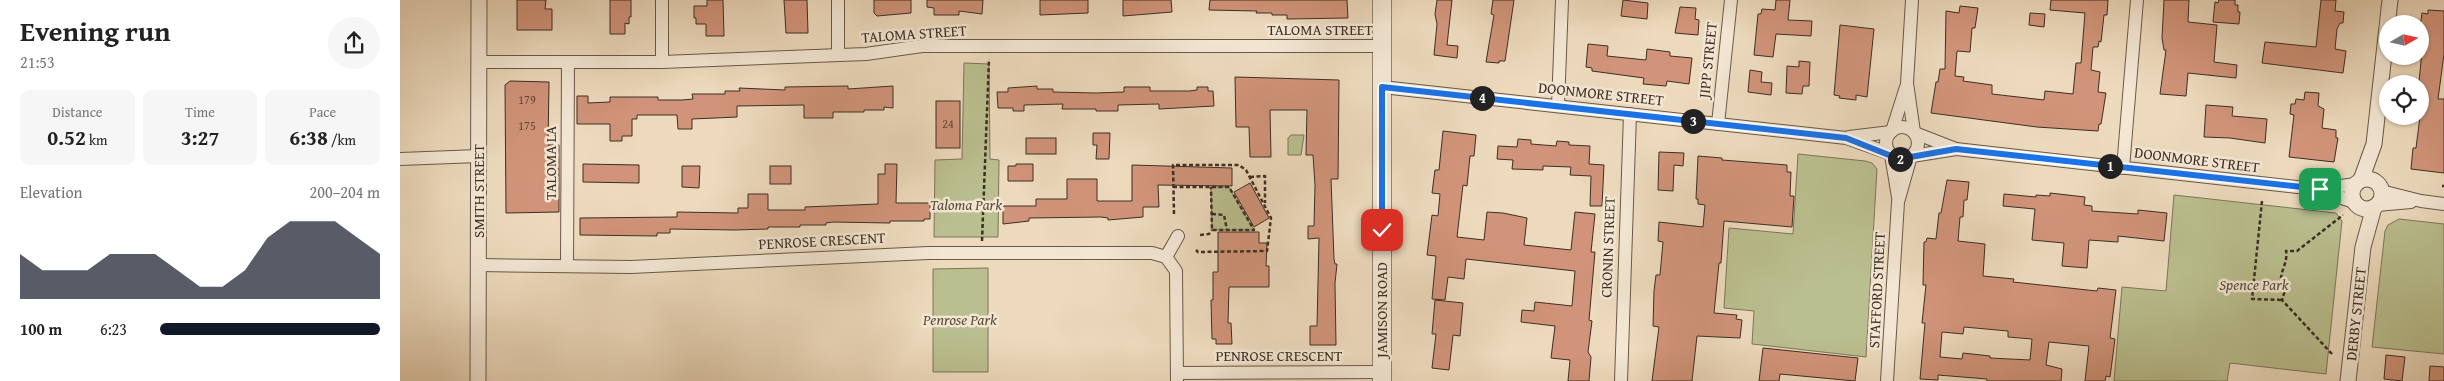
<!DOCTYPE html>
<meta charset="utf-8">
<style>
:root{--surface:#fff;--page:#f6f6f6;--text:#222;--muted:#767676;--accent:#111827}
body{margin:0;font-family:"Gentium Book Plus",serif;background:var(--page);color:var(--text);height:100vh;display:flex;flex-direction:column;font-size:19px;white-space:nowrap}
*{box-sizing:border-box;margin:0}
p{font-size:16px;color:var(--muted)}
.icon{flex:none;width:28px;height:28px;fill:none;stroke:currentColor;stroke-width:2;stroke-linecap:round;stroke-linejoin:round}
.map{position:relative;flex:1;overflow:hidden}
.drawer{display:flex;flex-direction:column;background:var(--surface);width:400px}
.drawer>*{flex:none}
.needle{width:32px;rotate:81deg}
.buttons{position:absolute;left:1979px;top:15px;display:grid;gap:10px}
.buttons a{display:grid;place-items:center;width:50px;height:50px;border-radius:50%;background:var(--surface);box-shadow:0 1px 4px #0004;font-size:25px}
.pin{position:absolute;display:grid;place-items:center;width:42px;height:42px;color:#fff;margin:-21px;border-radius:10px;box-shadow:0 2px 8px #0006}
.km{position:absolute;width:25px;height:25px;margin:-12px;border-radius:50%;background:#222;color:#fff;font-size:14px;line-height:25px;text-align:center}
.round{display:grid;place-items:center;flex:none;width:52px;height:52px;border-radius:26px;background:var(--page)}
.overview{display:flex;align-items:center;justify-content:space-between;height:85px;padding:0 20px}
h1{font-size:28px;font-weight:800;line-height:38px}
.stats{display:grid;grid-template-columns:repeat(3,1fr);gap:8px;height:85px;padding:5px 20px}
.stats div{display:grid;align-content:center;border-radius:10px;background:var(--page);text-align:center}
.stats b{font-size:21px;font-weight:800}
.stats small{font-size:14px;font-weight:400}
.stats p{font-size:14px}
.chart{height:140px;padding:10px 20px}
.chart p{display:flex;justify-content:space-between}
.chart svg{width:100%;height:90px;margin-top:5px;fill:var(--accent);opacity:.7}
ul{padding:0 20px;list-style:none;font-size:16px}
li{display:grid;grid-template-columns:80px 60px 1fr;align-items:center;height:38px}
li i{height:12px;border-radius:6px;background:var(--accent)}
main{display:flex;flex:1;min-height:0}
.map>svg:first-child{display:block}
.green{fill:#babf8f;stroke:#7c765a}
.building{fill:#d1947a;stroke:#3d2e24;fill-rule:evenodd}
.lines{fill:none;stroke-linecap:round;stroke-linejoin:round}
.minor-casing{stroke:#69594a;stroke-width:14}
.tertiary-casing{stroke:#69594a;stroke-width:17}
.secondary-casing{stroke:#3d2e24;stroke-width:19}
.path{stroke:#3d2e24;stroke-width:2.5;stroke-dasharray:4 2.5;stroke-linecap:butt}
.minor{stroke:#f3e7d4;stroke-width:12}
.tertiary{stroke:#f3e7d4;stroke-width:15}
.secondary{stroke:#f3e7d4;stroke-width:18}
.route-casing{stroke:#fff;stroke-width:10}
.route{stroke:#1a73e8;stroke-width:6}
.labels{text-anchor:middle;stroke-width:5;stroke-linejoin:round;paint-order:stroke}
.number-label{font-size:12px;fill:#62483a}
.street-label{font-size:15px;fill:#3d2e24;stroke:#f3e7d4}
.park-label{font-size:15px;font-style:italic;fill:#564b39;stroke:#f3e7d4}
</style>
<main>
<section class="drawer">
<div class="overview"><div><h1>Evening run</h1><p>21:53</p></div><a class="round"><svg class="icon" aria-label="share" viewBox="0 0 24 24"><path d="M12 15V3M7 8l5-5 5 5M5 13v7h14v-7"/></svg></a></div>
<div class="stats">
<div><p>Distance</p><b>0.52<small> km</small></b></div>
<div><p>Time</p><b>3:27</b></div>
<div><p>Pace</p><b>6:38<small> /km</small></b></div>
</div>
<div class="chart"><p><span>Elevation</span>200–204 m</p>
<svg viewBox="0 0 160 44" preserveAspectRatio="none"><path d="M0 44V22L10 30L20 30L30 30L40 22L50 22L60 22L70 30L80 38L90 38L100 30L110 14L120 6L130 6L140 6L150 14L160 22V44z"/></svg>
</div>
<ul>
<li><b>100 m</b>6:23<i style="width:100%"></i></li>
</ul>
</section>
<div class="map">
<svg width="2044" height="381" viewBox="0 0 2044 381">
<rect width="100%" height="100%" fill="#eddabd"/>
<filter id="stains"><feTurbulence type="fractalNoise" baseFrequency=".004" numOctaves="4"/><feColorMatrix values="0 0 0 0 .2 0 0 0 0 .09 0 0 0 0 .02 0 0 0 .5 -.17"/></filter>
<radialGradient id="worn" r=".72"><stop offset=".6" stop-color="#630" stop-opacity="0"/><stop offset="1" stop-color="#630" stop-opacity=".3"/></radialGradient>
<!-- green -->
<g class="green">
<polygon points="564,63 589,64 590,159 599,160 598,237 534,237 535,160 562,159"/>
<polygon points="891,135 904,135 901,155 888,155 888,138"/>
<polygon points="1398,154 1465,161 1472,163 1477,169 1466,357 1352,344 1354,311 1324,308 1329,228 1393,234"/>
<polygon points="811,187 829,187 854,230 812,230"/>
<polygon points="1774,195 1936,213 1942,221 1926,374 1830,363 1827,381 1714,381 1722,287 1766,291"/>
<polygon points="1999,219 2044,224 2044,354 1972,347 1985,231 1988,225"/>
<polygon points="588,268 588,372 533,372 533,269"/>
</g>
<!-- building -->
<g class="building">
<polygon points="117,0 146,0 145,9 152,9 152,30 117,30"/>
<polygon points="210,0 231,0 231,17 229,17 229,24 225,23 225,34 210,34"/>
<polygon points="307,0 323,0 324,36 306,36 306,24 296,24 296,18 294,18 294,6 307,6"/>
<polygon points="384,0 407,0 408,33 386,33"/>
<polygon points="474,0 511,0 511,13 477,16 474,13"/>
<polygon points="527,0 583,0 582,14 559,11 559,15 534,15 534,8 527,7"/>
<polygon points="640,0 688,0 688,13 640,15"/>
<polygon points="723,0 771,0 772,12 723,16"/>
<polygon points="810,0 947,0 948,18 887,19 887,15 872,15 872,13 856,13 857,11 809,10"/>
<polygon points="1037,0 1052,0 1047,45 1058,46 1057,58 1034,55 1037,24 1035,14"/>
<polygon points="1093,0 1114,0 1105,61 1099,61 1099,63 1086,62 1094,15 1091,14"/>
<polygon points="1223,0 1248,3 1247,19 1221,16"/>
<polygon points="1376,0 1390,0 1388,20 1412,21 1411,36 1376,34 1373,57 1354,55 1358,14 1361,14 1362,9 1375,10"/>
<polygon points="1651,0 1708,0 1707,15 1704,15 1701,42 1699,41 1698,47 1693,47 1691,70 1700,72 1698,92 1706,93 1701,124 1699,124 1698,131 1637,127 1531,113 1536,82 1538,82 1540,69 1545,69 1546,11 1559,13 1560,6 1578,8 1575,28 1572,28 1570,52 1557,51 1555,76 1564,77 1563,81 1592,85 1592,94 1644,100 1645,91 1673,94 1676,63 1681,63 1685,13 1650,10"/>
<polygon points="1764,0 1789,0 1788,22 1817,25 1814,62 1837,65 1836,78 1788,73 1786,96 1760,94 1766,50 1764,50 1762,38"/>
<polygon points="1819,0 1835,0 1835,5 1838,5 1838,12 1840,12 1839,24 1813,22 1815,2 1818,3"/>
<polygon points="1921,0 1936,0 1935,11 1944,12 1943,23 1940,23 1937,29 1935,49 1946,51 1943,73 1862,63 1865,42 1916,47"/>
<polygon points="1280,7 1296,8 1295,19 1299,20 1298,35 1275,33"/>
<polygon points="2028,10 2044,11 2044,54 2038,99 2044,99 2044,173 2011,169 2013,148 2016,148 2023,93 2021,93 2022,82 2019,82 2024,29 2020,28 2022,13 2028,14"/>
<polygon points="1630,13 1645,14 1644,27 1629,25"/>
<polygon points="1440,25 1474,29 1467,97 1456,95 1456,100 1439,98 1440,96 1434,95"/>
<polygon points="1188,44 1208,46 1207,56 1246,60 1247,49 1270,52 1270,56 1292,58 1289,84 1267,81 1266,86 1243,84 1244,78 1192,71 1192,68 1186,67"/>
<polygon points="1399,61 1410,62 1409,86 1403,86 1402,94 1386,93 1387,66 1399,67"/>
<polygon points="1350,70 1362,72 1361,82 1372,83 1371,95 1348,92"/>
<polygon points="835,77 939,80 938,179 931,179 934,259 935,264 937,264 935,283 936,345 910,345 910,326 917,326 919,238 908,239 908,226 914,226 915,185 913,155 906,155 907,110 870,110 871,157 850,157 849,127 836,127"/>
<polygon points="110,81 149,82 148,145 159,145 159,212 106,213 105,85"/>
<polygon points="448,86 448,89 493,86 493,108 484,107 484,110 464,110 464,112 433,112 433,118 404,118 404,105 337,106 337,117 292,119 292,129 278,129 277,115 237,115 237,119 232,119 232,136 222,136 222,141 210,141 210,124 177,124 177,96 188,96 188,103 210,102 210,97 258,97 258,100 282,100 293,99 292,94 325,94 325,91 340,91 339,88 385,90 385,87"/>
<polygon points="637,86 637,89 653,89 653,92 696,93 724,92 724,87 750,87 750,91 789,91 797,90 797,87 808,87 808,91 813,91 814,106 759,109 759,104 718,105 718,111 696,111 696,109 662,109 663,104 624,105 624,111 613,111 613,108 598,108 597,92 608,92 608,88"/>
<polygon points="1905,92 1919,93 1918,106 1924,109 1922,128 1936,130 1936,138 1938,138 1934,162 1889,157 1894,115 1890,114 1891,104 1895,104 1896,99 1904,100"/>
<rect x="536" y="101" width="24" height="47"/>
<polygon points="1806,105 1833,107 1832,116 1867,119 1865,143 1830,138 1804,137"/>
<polygon points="1043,131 1076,135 1074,156 1070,156 1067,186 1063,185 1057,237 1084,240 1087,212 1103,213 1127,218 1124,245 1171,250 1175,212 1195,214 1191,252 1195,252 1189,320 1192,321 1188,352 1191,357 1189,381 1168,381 1170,360 1151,358 1155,326 1121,322 1122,310 1134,311 1135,302 1172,306 1175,271 1066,259 1064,279 1048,277 1045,300 1032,299 1036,256 1027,255 1032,215 1038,216 1040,194 1032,193 1035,170 1039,170"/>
<polygon points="693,133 710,133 709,159 696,159 697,145 693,145"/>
<rect x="626" y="138" width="30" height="16"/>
<polygon points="1118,139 1131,140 1131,144 1156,146 1157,141 1169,142 1169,145 1190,146 1189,164 1204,165 1202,206 1190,206 1191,176 1170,175 1171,167 1143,166 1143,170 1112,169 1113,160 1097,159 1098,146 1117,147"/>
<polygon points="1259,152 1284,153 1283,166 1274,165 1273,191 1258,190"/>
<polygon points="1298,156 1322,158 1322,160 1387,165 1387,172 1391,172 1390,196 1394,196 1392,227 1324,221 1321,263 1319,263 1314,313 1337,315 1336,319 1342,320 1340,338 1297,336 1292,381 1252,381 1259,327 1253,326 1254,291 1256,275 1260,275 1263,242 1258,241 1259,222 1303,227 1305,205 1298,204 1298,199 1296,199"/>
<polygon points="183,164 239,165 239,183 183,182"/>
<polygon points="485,164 497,164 496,203 530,203 530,219 524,219 524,221 490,221 490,223 433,222 426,223 426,225 400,225 400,227 368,227 368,229 335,230 270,229 270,233 257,233 257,236 180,235 180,218 277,217 277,212 338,213 338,208 348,208 348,194 368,194 368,210 405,210 405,207 478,204 478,174 485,174"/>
<polygon points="616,164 633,164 633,181 608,181 608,166 616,166"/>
<polygon points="732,165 832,168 832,186 758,185 759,207 743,207 743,217 708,220 708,218 701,217 629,218 629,221 603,224 603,206 636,206 636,199 667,199 667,179 697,179 697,201 732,201"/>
<polygon points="282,166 300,166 299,188 282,187"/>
<rect x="370" y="166" width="21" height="18"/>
<path d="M1547 180 1569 182 1567 200H1564L1563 217H1560L1558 241 1585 244 1583 276 1614 279 1613 282 1697 291 1698 288 1716 290 1710 338 1715 339 1710 377 1706 376 1705 381H1685L1689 346 1649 342 1646 365 1662 369 1661 381H1587V379L1538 375V380L1520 379 1525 323H1522L1526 285H1523L1524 242H1526L1527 238 1536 239 1539 213H1541ZM1564 327 1608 331V337L1632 339 1630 360 1590 358V356L1563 353 1562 359 1540 357 1542 332 1563 334Z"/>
<polygon points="850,183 869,218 854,227 834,192"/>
<polygon points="1650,193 1685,197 1684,205 1692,206 1692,211 1738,214 1738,210 1767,213 1764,241 1718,236 1718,242 1689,240 1687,268 1662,266 1664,243 1632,240 1635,209 1603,206 1604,194 1636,197 1636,195 1650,196"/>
<polygon points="818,232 859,232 859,243 867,243 866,266 869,266 869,287 829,287 828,323 831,323 832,344 816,344 816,339 812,339 811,300 813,300 813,272 818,272"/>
<polygon points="1035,300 1063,303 1060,336 1053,335 1049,370 1032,368 1036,334 1032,334"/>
<polygon points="1363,348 1458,358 1455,381 1380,374 1379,381 1359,381"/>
<polygon points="1986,355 2005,357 2002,381 1984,379"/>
<polygon points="2030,366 2044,367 2044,381 2029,381"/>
</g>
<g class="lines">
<!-- minor casing -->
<g class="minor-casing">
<g id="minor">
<polyline points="262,0 262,62"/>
<polyline points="1512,0 1507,83 1514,132"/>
<polyline points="438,54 438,0"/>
<polyline points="79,62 262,62 466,54 522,46 982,46"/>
<polyline points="982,87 1446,138 1491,154"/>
<polyline points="1158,106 1162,0"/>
<polyline points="1318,124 1331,0"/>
<circle cx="1502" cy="143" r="16"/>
<polyline points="1492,131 1506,87"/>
<polyline points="1515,133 1556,149"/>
<polyline points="1449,137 1491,132"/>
<polyline points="1491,155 1498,197"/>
<polyline points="1512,156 1556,149 1915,189 1954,202"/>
<polyline points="0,159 79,156"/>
<polyline points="1723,168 1737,0"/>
<polyline points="1918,189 1956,184"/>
<polyline points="1981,191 2021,201 2044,204"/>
<polyline points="1977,205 2011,202"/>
<polyline points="766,257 778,236"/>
<polyline points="79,265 231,267 528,253 752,253 766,257 776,271 777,381"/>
<polyline points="167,265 168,62"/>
<polyline points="777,373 982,372"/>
<polyline points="1221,381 1230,114"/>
<polyline points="1487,381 1498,202 1511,156"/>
</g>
</g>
<!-- tertiary casing -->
<g class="tertiary-casing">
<g id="tertiary">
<circle cx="1967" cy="194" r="15"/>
<polyline points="1961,180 1974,144 1990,0"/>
<polyline points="78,381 79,0"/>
<polyline points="1948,381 1963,247 1974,207"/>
</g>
</g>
<!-- secondary casing -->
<g class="secondary-casing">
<polyline id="secondary" points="982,381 982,0"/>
</g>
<!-- path -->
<g class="path">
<polyline points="850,177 865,176 865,203"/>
<polyline points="2042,186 2044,186"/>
<polyline points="773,187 829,187 854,230 812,230 811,187"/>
<polyline points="1862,201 1852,299 1882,300"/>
<polyline points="774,214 773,165 839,165 846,170 871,218 867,251 798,252 796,250"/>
<polyline points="812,214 824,215 827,230"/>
<polyline points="800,235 809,234 812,230"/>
<polyline points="582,241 589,59"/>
<path d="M1932 354 1882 300 1886 287 1881 282C1880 271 1888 263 1886 251H1897L1943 215"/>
</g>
<!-- minor -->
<use href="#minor" class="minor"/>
<!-- tertiary -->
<use href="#tertiary" class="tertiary"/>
<!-- secondary -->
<use href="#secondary" class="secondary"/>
</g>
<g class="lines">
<!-- route casing -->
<g class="route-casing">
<polyline id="route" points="982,230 982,87 1446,138 1499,159 1556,149 1920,189"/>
</g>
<!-- route -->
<use href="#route" class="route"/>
</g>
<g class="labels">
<!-- number labels -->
<g class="number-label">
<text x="127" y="104">179</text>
<text x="548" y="128">24</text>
<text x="127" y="130">175</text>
</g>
<!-- street labels -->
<g class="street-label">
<text x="920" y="35">TALOMA STREET</text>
<text transform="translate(514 34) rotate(-4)" y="5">TALOMA STREET</text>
<text transform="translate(1308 60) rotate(-84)" y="5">JIPP STREET</text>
<text transform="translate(1201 94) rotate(6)" y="5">DOONMORE STREET</text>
<text transform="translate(1797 160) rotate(7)" y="5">DOONMORE STREET</text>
<text transform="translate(151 163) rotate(-90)" y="5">TALOMA LA</text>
<text transform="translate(79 191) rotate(-90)" y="5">SMITH STREET</text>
<text transform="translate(422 241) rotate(-3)" y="5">PENROSE CRESCENT</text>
<text transform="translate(1208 247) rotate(-88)" y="5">CRONIN STREET</text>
<text transform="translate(1477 290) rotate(-87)" y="5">STAFFORD STREET</text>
<text transform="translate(982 310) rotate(-90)" y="5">JAMISON ROAD</text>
<text transform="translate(1956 314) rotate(-84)" y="5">DERBY STREET</text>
<text x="879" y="361">PENROSE CRESCENT</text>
</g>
<!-- park labels -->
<g class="park-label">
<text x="566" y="210">Taloma Park</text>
<text x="1854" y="290">Spence Park</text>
<text x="560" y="325">Penrose Park</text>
</g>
</g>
<rect width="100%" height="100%" filter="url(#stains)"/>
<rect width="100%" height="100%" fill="url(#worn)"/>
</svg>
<div class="buttons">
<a><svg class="needle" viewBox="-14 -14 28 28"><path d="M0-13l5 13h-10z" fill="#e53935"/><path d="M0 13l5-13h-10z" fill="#767676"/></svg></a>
<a><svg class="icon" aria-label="locate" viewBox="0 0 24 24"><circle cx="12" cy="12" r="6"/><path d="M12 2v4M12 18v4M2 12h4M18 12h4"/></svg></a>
</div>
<div class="pin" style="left:1920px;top:189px;background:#1e9e55"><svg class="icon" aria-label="arrive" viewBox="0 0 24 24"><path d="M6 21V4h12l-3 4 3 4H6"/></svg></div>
<div class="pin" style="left:982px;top:230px;background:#d93025"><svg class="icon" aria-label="check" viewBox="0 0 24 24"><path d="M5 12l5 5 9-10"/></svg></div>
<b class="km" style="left:1710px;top:166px">1</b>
<b class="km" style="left:1500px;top:159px">2</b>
<b class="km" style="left:1293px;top:121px">3</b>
<b class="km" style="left:1082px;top:98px">4</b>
</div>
</main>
